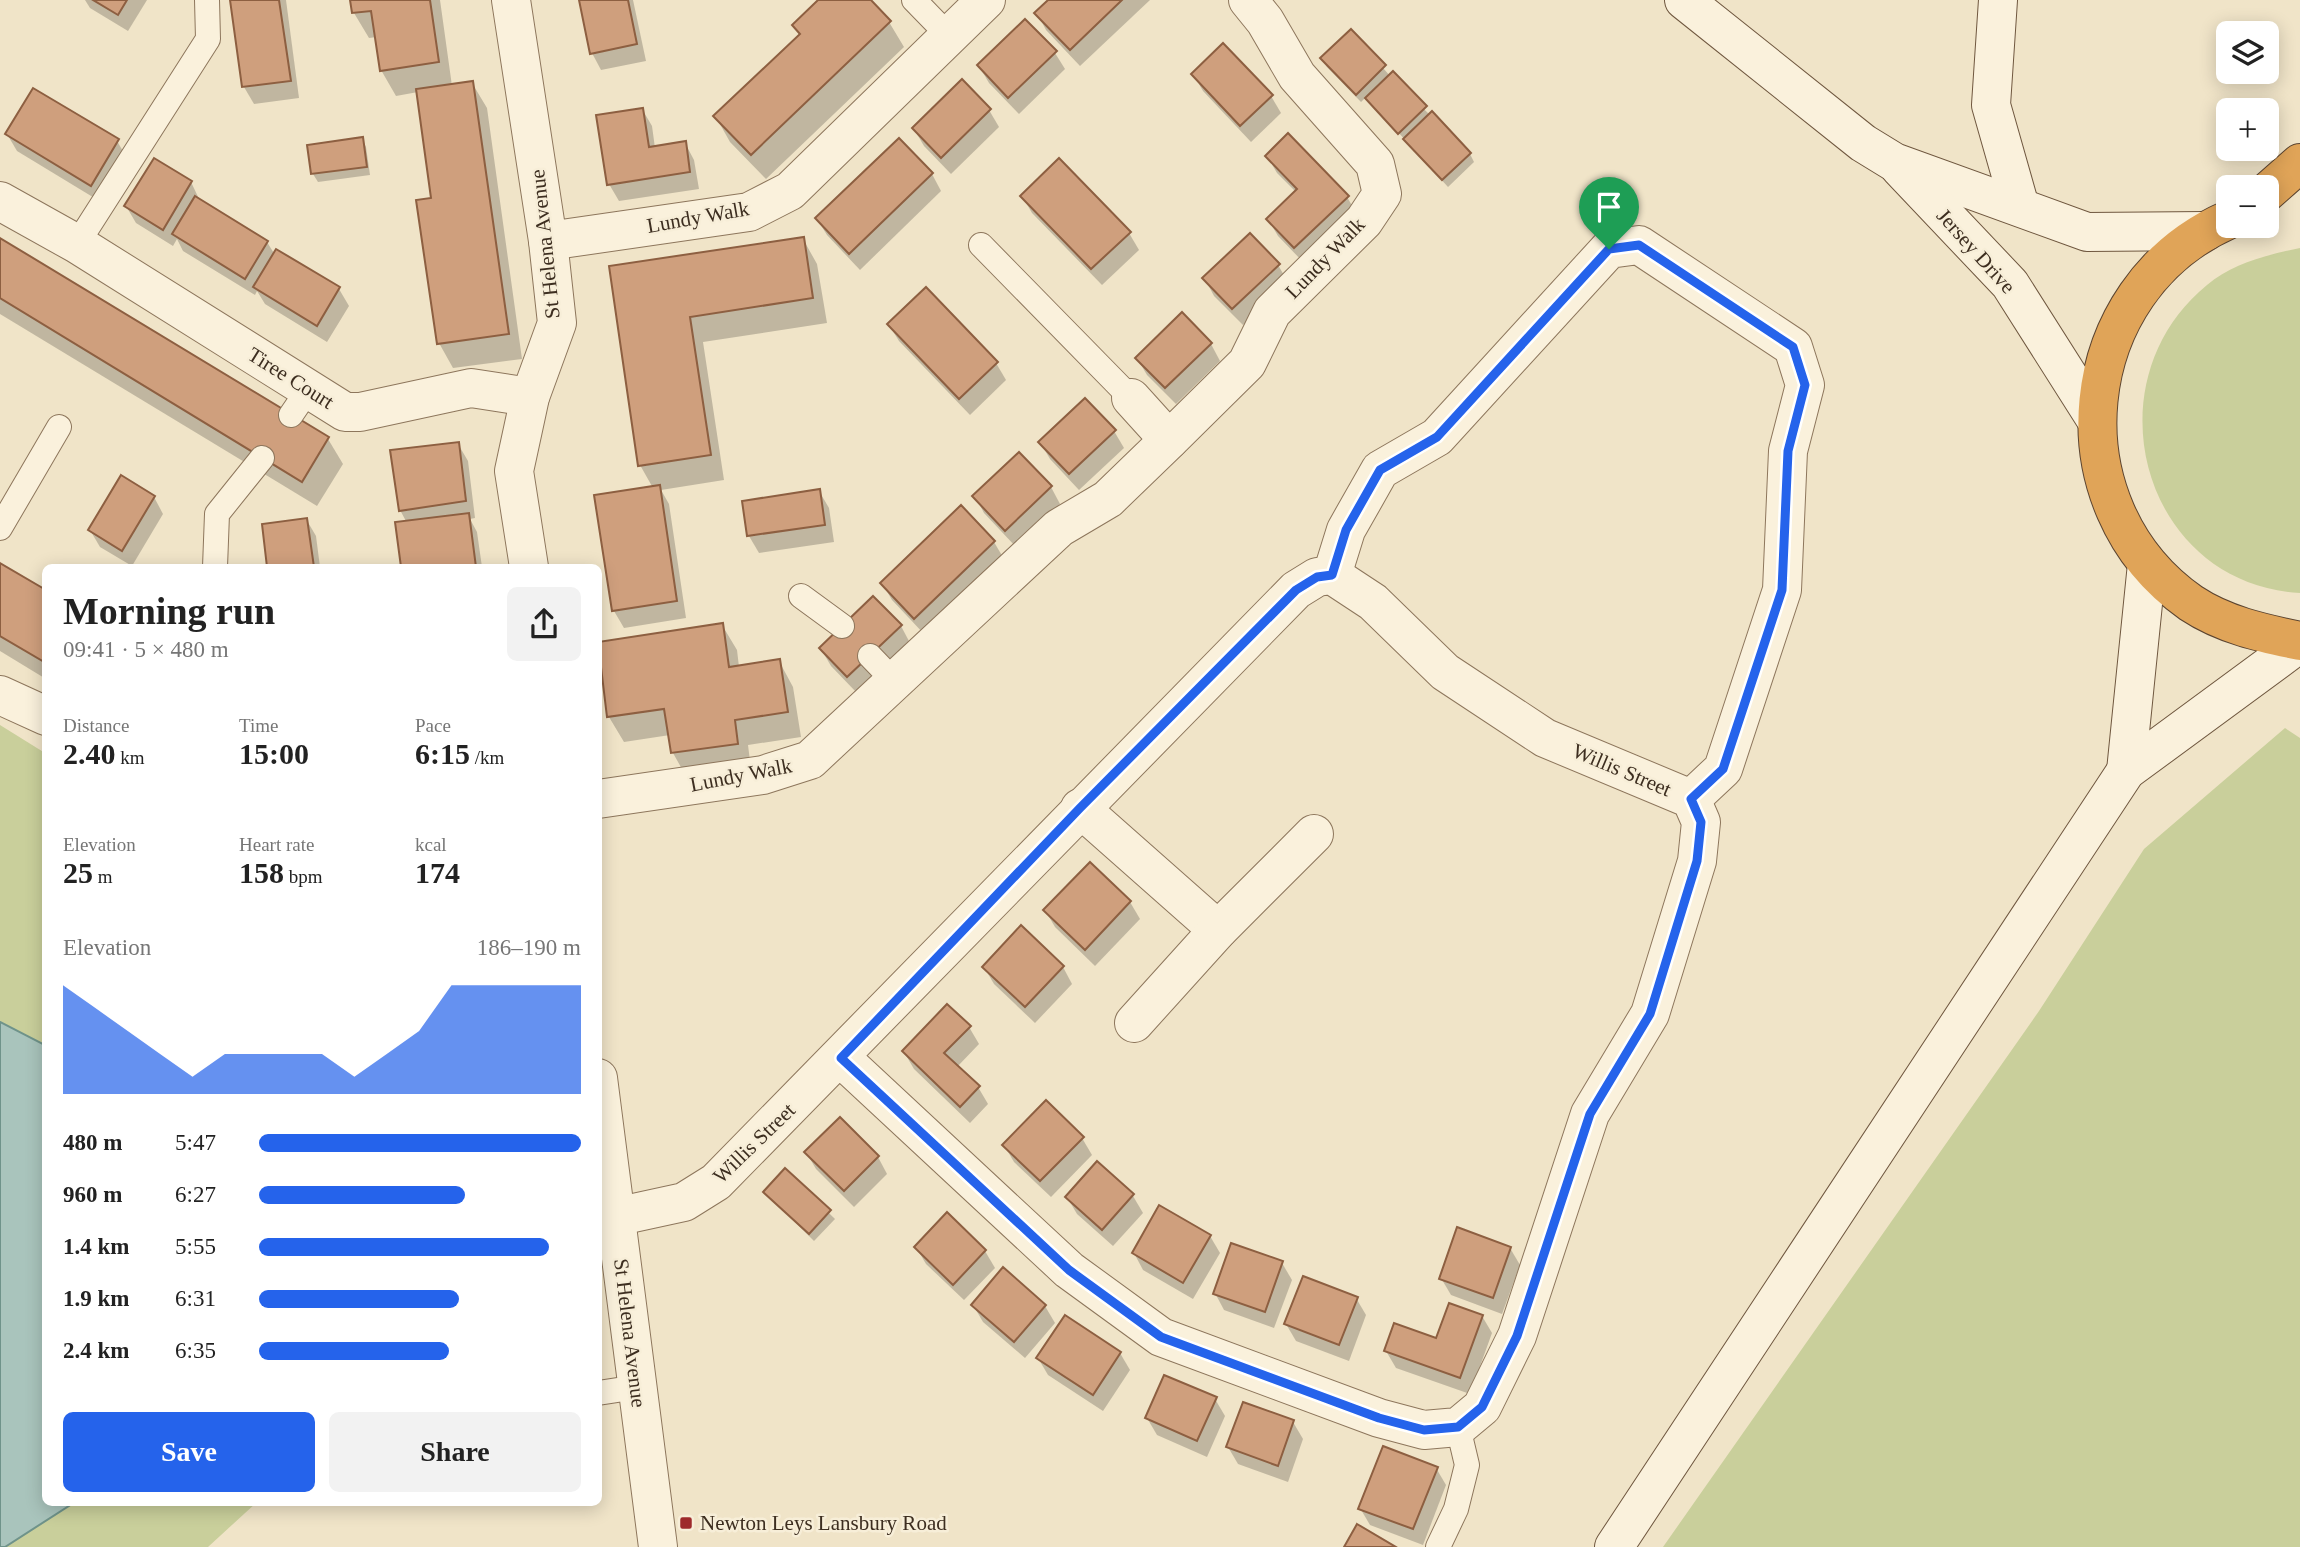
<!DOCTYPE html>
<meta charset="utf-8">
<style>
:root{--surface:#fff;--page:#f2f2f2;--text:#222;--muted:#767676;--accent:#2563eb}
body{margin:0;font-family:"Times New Roman",serif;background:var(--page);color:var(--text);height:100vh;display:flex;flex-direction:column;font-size:26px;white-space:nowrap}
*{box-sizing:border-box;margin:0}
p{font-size:23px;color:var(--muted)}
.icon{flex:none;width:38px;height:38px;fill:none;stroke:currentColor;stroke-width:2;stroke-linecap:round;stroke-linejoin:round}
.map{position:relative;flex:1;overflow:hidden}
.panel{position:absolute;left:42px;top:564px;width:560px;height:942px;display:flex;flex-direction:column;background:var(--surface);border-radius:10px;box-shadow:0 4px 18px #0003}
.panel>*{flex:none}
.buttons{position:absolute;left:2216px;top:21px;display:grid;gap:14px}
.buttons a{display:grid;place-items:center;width:63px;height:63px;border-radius:10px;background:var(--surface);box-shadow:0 4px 18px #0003;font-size:35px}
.pin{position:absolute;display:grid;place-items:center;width:60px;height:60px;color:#fff;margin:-72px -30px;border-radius:50% 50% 50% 0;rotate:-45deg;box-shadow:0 0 7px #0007}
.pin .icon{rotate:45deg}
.round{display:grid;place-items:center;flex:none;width:74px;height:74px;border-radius:10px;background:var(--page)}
.head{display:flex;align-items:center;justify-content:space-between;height:119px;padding:0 21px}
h1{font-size:38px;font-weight:700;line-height:52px}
.figures{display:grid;grid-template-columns:repeat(3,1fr);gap:10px;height:119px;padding:7px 21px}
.figures div{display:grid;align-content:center}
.figures b{font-size:30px;font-weight:700}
.figures small{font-size:19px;font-weight:400}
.figures p{font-size:19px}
.chart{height:196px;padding:14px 21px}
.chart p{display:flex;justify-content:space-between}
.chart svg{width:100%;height:126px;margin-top:7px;fill:var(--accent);opacity:.7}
.button{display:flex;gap:14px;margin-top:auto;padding:14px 21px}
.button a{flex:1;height:80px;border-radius:10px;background:var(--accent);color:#fff;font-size:28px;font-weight:700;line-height:80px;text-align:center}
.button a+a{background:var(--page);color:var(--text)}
ul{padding:0 21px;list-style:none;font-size:23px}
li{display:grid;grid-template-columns:112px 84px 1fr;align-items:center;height:52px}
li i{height:18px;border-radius:9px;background:var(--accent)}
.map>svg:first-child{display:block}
.green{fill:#c9cf9b}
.water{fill:#a9c4bc;stroke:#6f938a;stroke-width:2}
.shadow{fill:#0003}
.building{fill:#cf9f7d;stroke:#8d5f41;stroke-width:2}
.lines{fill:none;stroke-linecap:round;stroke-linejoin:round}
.lane-casing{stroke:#8d765c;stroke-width:26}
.street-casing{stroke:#8d765c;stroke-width:40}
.secondary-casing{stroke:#6f573f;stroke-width:40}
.highway-casing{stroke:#5b4430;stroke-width:40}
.lane{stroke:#faf1dc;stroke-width:24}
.street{stroke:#faf1dc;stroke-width:38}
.secondary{stroke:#faf1dc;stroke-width:38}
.highway{stroke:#e0a458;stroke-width:38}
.route-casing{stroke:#fff;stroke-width:14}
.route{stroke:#2563eb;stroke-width:9}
.poi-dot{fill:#9e2a2b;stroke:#f7eed8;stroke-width:2.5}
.labels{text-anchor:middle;stroke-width:5;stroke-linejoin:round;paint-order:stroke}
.street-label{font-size:21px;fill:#3d2e20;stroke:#f7eed8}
.poi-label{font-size:21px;fill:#3d2e20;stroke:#f7eed8;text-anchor:start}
</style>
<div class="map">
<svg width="2300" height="1547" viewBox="0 0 2300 1547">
<rect width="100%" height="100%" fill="#f0e4c8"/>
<!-- green -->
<g class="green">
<path d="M2300 248V593C2142 584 2088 382 2207 285 2233 263 2267 255 2300 248Z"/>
<polygon points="0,725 45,753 46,1502 257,1502 208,1547 0,1547"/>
<polygon points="2285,728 2300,738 2300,1547 1663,1547 2039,1011 2144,849"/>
</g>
<!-- water -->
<polygon class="water" points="0,1022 45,1045 46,1502 75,1502 5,1547 0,1547"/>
<!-- shadow -->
<g class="shadow">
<polygon points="85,0 147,0 128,31 90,8"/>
<polygon points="232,0 286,0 299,98 254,104 244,87"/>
<polygon points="352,0 440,0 452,86 472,83 487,108 522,359 453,368 439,343 433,199 418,92 396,96 381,70 377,37 369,38 354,13"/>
<polygon points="581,0 633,0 646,61 601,70 592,53"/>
<polygon points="820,0 868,0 889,22 904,47 766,179 730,142 716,117 800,36 794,26"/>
<polygon points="1051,0 1150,0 1080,66 1046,30 1037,13"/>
<polygon points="1025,21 1055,53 1065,69 1019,114 989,83 979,66"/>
<polygon points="1351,31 1390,76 1470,154 1474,162 1448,187 1366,97 1361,102 1327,67 1322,59"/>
<polygon points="1193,74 1271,96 1281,113 1251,142 1203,91"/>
<polygon points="642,109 652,126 655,148 685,143 694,160 699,189 619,201 609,184"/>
<polygon points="989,110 999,127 951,174 924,146 914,129"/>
<polygon points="7,134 117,141 127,158 101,202 17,151"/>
<polygon points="362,139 366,147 370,175 318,182 313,174 309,147"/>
<polygon points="1267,156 1347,197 1357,214 1305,264 1278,236 1268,219 1296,192 1277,173"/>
<polygon points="932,174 941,191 860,270 827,235 817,219"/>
<polygon points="191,182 200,201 267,242 275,255 339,289 349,306 327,342 265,304 257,291 255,295 183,251 177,239 173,246 136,223 126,206"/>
<polygon points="1022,196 1129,233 1139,250 1102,285 1032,213"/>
<polygon points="803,239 817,264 827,323 703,342 724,480 661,490 669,504 686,618 624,628 614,611 653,488 640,465 611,267"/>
<polygon points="0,240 328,439 343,464 317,506 0,314"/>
<polygon points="1278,265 1288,282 1243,325 1214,296 1205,279"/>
<polygon points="889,325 996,363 1006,380 970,415 899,341"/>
<polygon points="1211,344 1220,361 1176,404 1147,375 1137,358"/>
<polygon points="1114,431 1124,448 1079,490 1050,459 1040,442"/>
<polygon points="458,444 468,461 475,518 470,519 477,532 482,567 403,567 407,523 400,510"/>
<polygon points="1019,454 1051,487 1060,504 1016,547 984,513 975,496"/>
<polygon points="819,491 829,508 834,542 759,553 749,536 744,502"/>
<polygon points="154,497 163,514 132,566 100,547 90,530"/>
<polygon points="306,519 316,536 320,567 269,567"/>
<polygon points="994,542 1004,559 925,635 892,600 882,583"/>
<polygon points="0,565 46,592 46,679 0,651"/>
<polygon points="873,598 901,626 910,643 857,693 831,666 821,649"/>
<polygon points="722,625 737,650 739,667 779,661 793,687 801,737 748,745 751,769 687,778 673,753 670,735 624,742 609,717"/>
<polygon points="1090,864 1130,902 1140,919 1095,966 1055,927 1045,910"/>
<polygon points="984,967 1063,967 1072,984 1035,1023 994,984"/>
<polygon points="969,1027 979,1044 957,1067 978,1087 988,1104 970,1123 914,1069 904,1052"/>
<polygon points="1082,1138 1092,1155 1051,1197 1014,1162 1004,1145"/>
<polygon points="806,1152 878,1157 887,1174 854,1207 816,1169"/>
<polygon points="1097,1163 1133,1196 1143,1213 1113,1246 1077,1214 1067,1197"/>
<polygon points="785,1170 835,1219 814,1241 765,1192"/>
<polygon points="1210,1236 1220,1253 1193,1299 1143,1270 1134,1253"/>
<polygon points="916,1247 985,1251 995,1268 964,1300 926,1264"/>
<polygon points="1510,1248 1520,1265 1502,1314 1451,1295 1441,1278"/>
<polygon points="1282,1263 1292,1280 1274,1328 1224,1310 1215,1293"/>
<polygon points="1003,1270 1045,1306 1055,1323 1025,1358 983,1322 973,1305"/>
<polygon points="1356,1298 1366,1315 1349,1361 1296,1341 1286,1324"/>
<polygon points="1482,1316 1492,1333 1470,1394 1396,1368 1386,1351 1437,1340"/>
<polygon points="1120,1353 1130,1370 1103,1411 1048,1375 1038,1358"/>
<polygon points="1215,1399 1225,1416 1207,1457 1157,1435 1147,1418"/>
<polygon points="1293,1422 1303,1439 1288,1482 1238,1464 1228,1447"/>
<polygon points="1436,1468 1446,1485 1423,1545 1370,1525 1360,1508"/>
</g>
<!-- building -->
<g class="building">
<polygon points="93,0 127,0 118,15"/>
<polygon points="230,0 279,0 291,81 242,87"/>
<polygon points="350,0 430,0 439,62 380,71 371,11 352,13"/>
<polygon points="579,0 628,0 637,44 590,54"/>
<polygon points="818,0 871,0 891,21 751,155 713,116 800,34 792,25"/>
<polygon points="1048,0 1122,0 1070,50 1034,13"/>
<polygon points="1025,19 1057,51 1008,98 977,65"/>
<polygon points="1351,29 1386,65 1356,95 1320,58"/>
<polygon points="1223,43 1273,95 1240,126 1191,74"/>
<polygon points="1393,71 1427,106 1398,134 1365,98"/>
<polygon points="962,79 991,109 941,158 912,128"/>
<polygon points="473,81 509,334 437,344 416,200 431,198 416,89"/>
<polygon points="33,88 119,139 91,186 5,134"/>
<polygon points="643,108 649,147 686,141 690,172 607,185 596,115"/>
<polygon points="1432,111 1471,153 1442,180 1403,139"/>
<polygon points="1288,133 1349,196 1294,248 1266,219 1297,189 1265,156"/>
<polygon points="363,137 367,167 311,174 307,145"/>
<polygon points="899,138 933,173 849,254 815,218"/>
<polygon points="154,158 192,181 163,230 124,206"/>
<polygon points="1059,158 1131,232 1091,269 1020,196"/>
<polygon points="195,196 268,241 245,279 172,234"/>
<polygon points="1250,233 1280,264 1232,309 1202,278"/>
<polygon points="804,237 813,298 690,317 711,455 638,466 609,266"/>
<polygon points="0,238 329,437 302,482 0,298"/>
<polygon points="276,249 340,287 317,326 253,287"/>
<polygon points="926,287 998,362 959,399 887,324"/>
<polygon points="1182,312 1212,343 1165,388 1135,358"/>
<polygon points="1085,398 1116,430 1069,474 1038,442"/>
<polygon points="459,442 466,501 399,511 390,450"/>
<polygon points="1019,452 1052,486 1005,531 972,496"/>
<polygon points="121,475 155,496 122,551 88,530"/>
<polygon points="660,485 677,601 612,611 594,495"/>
<polygon points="820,489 825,525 747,536 742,501"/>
<polygon points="961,505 995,541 914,619 880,583"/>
<polygon points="469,513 476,567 401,567 395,522"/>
<polygon points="307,518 314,567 267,567 262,524"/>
<polygon points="0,563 46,590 46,663 0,636"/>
<polygon points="873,596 902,625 847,677 819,648"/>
<polygon points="723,623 729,667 780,659 788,712 735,720 738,744 671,753 664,709 607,717 598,642"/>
<polygon points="1090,862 1131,901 1085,950 1043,910"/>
<polygon points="1021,925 1064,966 1025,1007 982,967"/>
<polygon points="947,1004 971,1026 944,1053 980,1086 960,1107 902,1051"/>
<polygon points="1046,1100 1084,1137 1040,1181 1002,1145"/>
<polygon points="840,1117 879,1156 844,1191 804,1152"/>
<polygon points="1097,1161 1134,1194 1102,1230 1065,1197"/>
<polygon points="785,1168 831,1210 809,1234 763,1192"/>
<polygon points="1159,1205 1211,1235 1183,1283 1132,1253"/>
<polygon points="947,1212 986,1250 953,1285 914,1247"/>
<polygon points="1457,1227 1511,1247 1493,1298 1439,1279"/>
<polygon points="1231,1243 1283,1261 1265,1312 1213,1294"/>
<polygon points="1003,1267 1046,1305 1014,1342 971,1305"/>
<polygon points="1303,1276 1358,1297 1339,1345 1284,1324"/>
<polygon points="1449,1303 1483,1315 1460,1378 1384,1351 1394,1323 1436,1338"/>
<polygon points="1065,1315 1121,1352 1093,1395 1036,1358"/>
<polygon points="1164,1375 1217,1397 1197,1441 1145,1418"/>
<polygon points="1243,1402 1294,1420 1278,1466 1226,1447"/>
<polygon points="1383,1446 1438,1467 1413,1529 1358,1509"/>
<polygon points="1357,1524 1396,1547 1344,1547"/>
</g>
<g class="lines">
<!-- lane casing -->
<g class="lane-casing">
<g id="lane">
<polyline points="914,0 949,36"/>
<polyline points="77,244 208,39 207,0"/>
<polyline points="981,245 1131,398"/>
<polyline points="291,415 308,390"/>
<polyline points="0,528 59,427"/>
<polyline points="215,567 217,514 262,458"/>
<polyline points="801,596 842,626"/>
<polyline points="870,656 895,682"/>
<polyline points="598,1393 637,1387"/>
<polyline points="1438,1547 1456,1509 1467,1465 1458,1427"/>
</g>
</g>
<!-- street casing -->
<g class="street-casing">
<g id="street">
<polyline points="511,0 548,241 557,323 530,397 514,471 529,567"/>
<polyline points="0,201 77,244 345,412 360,412 471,388 530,397"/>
<polyline points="548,241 749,212 790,191 986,0"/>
<polyline points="1131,398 1169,440"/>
<polyline points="1332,575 1346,530 1380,470 1437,437 1609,249 1639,245 1793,347 1805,385 1788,451 1782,590 1723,769 1691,799"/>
<polyline points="0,695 46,716"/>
<polyline points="598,799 763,775 810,760 1059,528 1108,499 1169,440 1247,363 1272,312 1364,221 1382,194 1375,164 1297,76 1265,21 1248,0"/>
<polyline points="1080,808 1218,930"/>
<polyline points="1134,1023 1218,930 1314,834"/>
<polyline points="598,1078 658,1547"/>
<polyline points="615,1217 684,1202 716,1182 1296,590 1317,577 1332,575 1373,602 1445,672 1545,738 1691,799 1701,822 1697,861 1650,1014 1590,1114 1517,1336 1482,1407 1458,1427 1424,1430 1379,1418 1161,1337 1069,1270 841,1058"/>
</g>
</g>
<!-- secondary casing -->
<g class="secondary-casing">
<g id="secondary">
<polyline points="1684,0 1863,143 1894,162 2087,232 2206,231"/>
<polyline points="1998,0 1991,105 2020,207"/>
<polyline points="1900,168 2010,284 2095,418"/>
<polyline points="2126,771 2147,564"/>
<polyline points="1614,1547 2126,771 2300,643"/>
</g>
</g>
<!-- highway casing -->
<g class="highway-casing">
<g id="highway">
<polyline points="2266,193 2300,163"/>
<path d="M2228 220C2072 289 2051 505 2191 603 2224 625 2262 633 2300 641"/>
</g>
</g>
<!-- lane -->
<use href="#lane" class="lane"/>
<!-- street -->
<use href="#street" class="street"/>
<!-- secondary -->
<use href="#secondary" class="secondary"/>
<!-- highway -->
<use href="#highway" class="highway"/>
</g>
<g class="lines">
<!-- route casing -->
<g class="route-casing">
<polygon id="route" points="1639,245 1793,347 1805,385 1788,451 1782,590 1723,769 1691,799 1701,822 1697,861 1650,1014 1590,1114 1517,1336 1482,1407 1458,1427 1424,1430 1379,1418 1161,1337 1069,1270 841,1058 1080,808 1296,590 1317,577 1332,575 1346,530 1380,470 1437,437 1609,249"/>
</g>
<!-- route -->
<use href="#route" class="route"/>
</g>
<!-- markers -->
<rect class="poi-dot" x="679" y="1516" width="14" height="14" rx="3.5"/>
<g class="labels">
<!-- street labels -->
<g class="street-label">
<text transform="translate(698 217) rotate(-10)" y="7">Lundy Walk</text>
<text transform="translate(545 244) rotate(-96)" y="7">St Helena Avenue</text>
<text transform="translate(1976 251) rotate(48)" y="7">Jersey Drive</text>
<text transform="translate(1325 258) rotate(-46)" y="7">Lundy Walk</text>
<text transform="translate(291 378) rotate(32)" y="7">Tiree Court</text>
<text transform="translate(1622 770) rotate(23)" y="7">Willis Street</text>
<text transform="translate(741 775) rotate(-11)" y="7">Lundy Walk</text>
<text transform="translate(754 1143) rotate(-44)" y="7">Willis Street</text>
<text transform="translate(630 1333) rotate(83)" y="7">St Helena Avenue</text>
</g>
<!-- poi labels -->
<g class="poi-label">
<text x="700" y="1530">Newton Leys Lansbury Road</text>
</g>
</g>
</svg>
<div class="buttons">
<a><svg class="icon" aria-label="layers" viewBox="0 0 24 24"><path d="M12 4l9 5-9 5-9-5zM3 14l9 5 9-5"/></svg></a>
<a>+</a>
<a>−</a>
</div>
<div class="pin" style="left:1609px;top:249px;background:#1e9e55"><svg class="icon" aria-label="arrive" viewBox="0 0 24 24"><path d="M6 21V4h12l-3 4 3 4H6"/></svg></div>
<section class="panel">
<div class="head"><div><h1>Morning run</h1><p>09:41 · 5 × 480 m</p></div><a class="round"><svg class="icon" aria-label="share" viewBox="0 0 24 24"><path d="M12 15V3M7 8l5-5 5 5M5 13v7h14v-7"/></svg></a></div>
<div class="figures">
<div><p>Distance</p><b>2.40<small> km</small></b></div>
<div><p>Time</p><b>15:00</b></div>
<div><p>Pace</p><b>6:15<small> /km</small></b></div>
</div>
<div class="figures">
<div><p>Elevation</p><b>25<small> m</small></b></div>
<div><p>Heart rate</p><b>158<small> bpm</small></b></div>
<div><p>kcal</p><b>174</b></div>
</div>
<div class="chart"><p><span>Elevation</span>186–190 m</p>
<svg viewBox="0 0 160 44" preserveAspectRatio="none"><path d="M0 44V6L10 14L20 22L30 30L40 38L50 30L60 30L70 30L80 30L90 38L100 30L110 22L120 6L130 6L140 6L150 6L160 6V44z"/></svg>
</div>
<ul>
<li><b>480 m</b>5:47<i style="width:100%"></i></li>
<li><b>960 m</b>6:27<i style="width:64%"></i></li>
<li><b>1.4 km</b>5:55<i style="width:90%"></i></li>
<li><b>1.9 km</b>6:31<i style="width:62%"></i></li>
<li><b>2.4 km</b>6:35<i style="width:59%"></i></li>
</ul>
<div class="button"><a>Save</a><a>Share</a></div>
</section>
</div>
